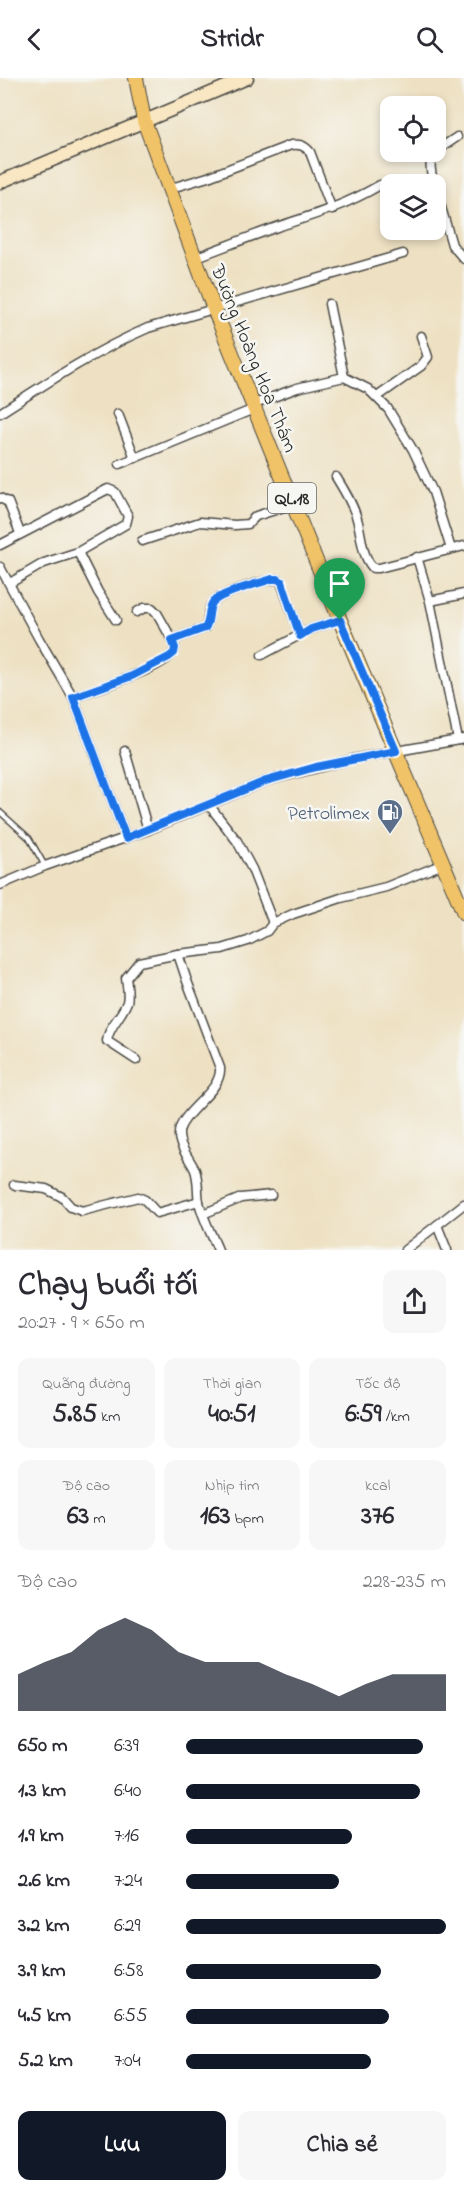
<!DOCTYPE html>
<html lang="vi">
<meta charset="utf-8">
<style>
:root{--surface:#fff;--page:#f7f7f7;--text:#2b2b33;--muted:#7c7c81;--accent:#111827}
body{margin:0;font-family:"Indie Flower",sans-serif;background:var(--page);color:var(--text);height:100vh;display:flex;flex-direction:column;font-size:22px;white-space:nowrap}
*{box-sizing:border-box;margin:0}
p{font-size:20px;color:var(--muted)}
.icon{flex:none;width:33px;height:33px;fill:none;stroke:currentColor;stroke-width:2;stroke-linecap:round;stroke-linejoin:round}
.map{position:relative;height:1172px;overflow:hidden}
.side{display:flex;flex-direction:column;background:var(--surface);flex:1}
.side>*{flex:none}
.buttons{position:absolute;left:380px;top:18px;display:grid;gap:12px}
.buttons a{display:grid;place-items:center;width:66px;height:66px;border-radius:12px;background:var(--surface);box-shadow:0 3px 9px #0003;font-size:30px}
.pin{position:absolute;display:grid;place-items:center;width:51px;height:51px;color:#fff;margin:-62px -26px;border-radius:50% 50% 50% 0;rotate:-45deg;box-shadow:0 0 6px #0007}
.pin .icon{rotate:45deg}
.round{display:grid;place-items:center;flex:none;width:63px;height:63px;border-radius:12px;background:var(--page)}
.overview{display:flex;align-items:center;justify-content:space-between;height:102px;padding:0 18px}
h1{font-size:33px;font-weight:700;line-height:45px}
.figures{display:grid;grid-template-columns:repeat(3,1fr);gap:9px;height:102px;padding:6px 18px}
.figures div{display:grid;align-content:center;border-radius:12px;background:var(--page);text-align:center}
.figures b{font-size:26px;font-weight:700}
.figures small{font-size:16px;font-weight:400}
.figures p{font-size:16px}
.chart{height:168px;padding:12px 18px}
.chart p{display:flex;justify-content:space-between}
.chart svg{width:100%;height:108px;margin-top:6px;fill:var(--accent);opacity:.7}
.cta{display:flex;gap:12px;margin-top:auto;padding:12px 18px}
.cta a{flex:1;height:69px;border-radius:12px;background:var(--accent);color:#fff;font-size:24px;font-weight:700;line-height:69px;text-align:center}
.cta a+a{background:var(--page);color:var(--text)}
ul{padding:0 18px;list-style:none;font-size:20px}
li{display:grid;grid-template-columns:96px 72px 1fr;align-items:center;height:45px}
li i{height:15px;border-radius:8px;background:var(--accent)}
header{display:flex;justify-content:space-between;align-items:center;height:78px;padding:0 18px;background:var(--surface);font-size:27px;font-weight:700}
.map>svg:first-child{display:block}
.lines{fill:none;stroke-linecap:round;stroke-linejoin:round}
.lane-casing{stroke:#484642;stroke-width:7}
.street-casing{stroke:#484642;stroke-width:11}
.secondary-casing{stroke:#484642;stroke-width:15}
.primary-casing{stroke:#484642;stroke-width:16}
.lane{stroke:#fff;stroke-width:4}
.street{stroke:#fff;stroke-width:8}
.secondary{stroke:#f9e7c3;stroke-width:12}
.primary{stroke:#f0c369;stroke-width:14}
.route-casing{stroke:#fff;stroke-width:12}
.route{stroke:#1a73e8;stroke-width:8}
.labels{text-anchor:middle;stroke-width:5;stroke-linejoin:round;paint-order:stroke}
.shield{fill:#f6f6f2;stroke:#686867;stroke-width:1.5}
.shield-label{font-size:18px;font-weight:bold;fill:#2b2b2b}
.street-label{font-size:20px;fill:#2b2b2b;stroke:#f6f6f2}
.service-label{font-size:20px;fill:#4e5e75;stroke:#f6f6f2;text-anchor:end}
</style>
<header><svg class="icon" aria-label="back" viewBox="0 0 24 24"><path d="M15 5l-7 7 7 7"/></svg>Stridr<svg class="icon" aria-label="search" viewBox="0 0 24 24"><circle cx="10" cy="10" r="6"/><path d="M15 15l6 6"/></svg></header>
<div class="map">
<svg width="464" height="1172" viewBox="0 0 464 1172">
<rect width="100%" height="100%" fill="#f6f6f2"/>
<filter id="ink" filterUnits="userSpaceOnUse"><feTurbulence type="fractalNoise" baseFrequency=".0167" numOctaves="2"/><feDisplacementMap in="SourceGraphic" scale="12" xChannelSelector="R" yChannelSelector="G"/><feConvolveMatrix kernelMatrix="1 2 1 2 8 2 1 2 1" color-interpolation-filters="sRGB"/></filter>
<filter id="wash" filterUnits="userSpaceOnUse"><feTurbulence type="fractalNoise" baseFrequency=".008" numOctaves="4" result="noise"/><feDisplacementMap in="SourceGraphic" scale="24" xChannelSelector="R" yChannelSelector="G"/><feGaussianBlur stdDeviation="1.35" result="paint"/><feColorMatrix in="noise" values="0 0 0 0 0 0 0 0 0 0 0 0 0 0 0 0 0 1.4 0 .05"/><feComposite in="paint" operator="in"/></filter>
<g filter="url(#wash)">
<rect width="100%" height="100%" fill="#eee1c3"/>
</g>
<g filter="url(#ink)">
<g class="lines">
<!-- lane casing -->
<g class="lane-casing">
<polyline id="lane" points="0,734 29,760 45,788"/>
</g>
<!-- street casing -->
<g class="street-casing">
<g id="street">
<path d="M434 106C425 76 433 75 457 59"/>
<polyline points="435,109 452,167 464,181"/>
<path d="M168 111 208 99 291 67C300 66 304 67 310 74L332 132"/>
<path d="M194 180C221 170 249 159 277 149 314 137 346 127 380 107"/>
<polyline points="329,226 344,299"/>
<polyline points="377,319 421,288 428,279 421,258"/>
<polyline points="252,327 297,310 344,299 368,311 388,331 413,372 433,414 451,471"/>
<path d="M0 335C48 304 95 273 148 250L403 176"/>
<polyline points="118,336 135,380"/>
<polyline points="120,386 254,331"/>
<path d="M336 399C344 412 353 426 357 441 362 457 361 477 373 490H379L464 468"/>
<polyline points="0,420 8,424 20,455"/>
<polyline points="142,463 200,444 235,447 248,446 256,438 294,426"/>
<polyline points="0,467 108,411 115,414 128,438 126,446 78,474 44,485 10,505"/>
<polyline points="78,474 98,514 116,542"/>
<polyline points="417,479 430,523 458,662"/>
<polyline points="0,489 39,561 73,619 126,760"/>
<polyline points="430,523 464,516"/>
<path d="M172 562 205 550C210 543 207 535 211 527 216 516 265 502 278 501L281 504 300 557"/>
<polyline points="262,577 311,551 340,542"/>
<path d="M73 619C93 612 164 590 174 574 176 570 175 569 174 565L157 535 152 530H144L137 534"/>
<polyline points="125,673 148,752"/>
<polyline points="209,727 237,763 252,791 273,845"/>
<polyline points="0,807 45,788 148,752 266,703 353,681 464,661"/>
<path d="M136 982 107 963C108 949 122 938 127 924 129 917 127 908 126 900L139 884 178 876"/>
<polyline points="14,1107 46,1111 62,1119 71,1129 82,1133 138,1119 145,1122 157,1135 199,1123"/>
<polyline points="203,1136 241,1120 271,1117"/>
<polyline points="437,1147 447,1172"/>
<path d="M218 1172C212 1157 203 1141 199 1124 197 1113 199 1104 195 1092 189 1079 175 1065 180 1050 188 1029 222 1012 220 990L187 903 178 876 222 871 248 863 267 853 273 845 293 836 341 820 386 809 443 786"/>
<polyline points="405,1172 464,1126"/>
</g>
</g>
<!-- secondary casing -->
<g class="secondary-casing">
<polyline id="secondary" points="0,104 247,0"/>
</g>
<!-- primary casing -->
<g class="primary-casing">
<polyline id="primary" points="136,0 144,43 214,231 340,542 464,835"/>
</g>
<!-- lane -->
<use href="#lane" class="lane"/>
<!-- street -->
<use href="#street" class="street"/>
<!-- secondary -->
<use href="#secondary" class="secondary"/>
<!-- primary -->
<use href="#primary" class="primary"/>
</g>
</g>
<g class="lines" filter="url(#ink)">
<!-- route casing -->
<g class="route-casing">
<path id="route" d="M272 501H278L282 504 300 558 311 551 340 542 396 673 316 689 266 703 126 760 73 619 132 598 169 579 174 575 175 570 172 562 205 550C211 542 207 531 213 524 222 514 258 506 272 501Z"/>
</g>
<!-- route -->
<use href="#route" class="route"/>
</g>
<!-- icons -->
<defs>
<g id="fuel-pin" transform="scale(1.35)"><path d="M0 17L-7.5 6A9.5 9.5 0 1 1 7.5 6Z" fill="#5c6f8a" stroke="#f6f6f2"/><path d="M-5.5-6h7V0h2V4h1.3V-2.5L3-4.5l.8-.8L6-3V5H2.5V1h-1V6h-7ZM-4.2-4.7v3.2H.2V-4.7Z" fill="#fff"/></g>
</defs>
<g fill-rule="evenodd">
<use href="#fuel-pin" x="390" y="734"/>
</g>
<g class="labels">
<!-- shield labels -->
<rect class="shield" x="268" y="405" width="48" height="30" rx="4.5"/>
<g class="shield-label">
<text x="292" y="426">QL.18</text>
</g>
<!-- street labels -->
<g class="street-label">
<text transform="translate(255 280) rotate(68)" y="7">Đường Hoàng Hoa Thám</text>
</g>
<!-- service labels -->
<g class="service-label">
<text x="370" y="741">Petrolimex</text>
</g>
</g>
</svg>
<div class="buttons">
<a><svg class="icon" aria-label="locate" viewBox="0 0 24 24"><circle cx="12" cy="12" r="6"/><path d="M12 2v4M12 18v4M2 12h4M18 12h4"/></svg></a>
<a><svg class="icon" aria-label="layers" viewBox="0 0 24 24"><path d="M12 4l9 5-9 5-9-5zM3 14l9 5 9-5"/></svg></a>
</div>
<div class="pin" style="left:340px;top:542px;background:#1e9e55"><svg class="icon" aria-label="arrive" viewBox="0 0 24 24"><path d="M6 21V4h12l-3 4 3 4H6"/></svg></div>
</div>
<section class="side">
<div class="overview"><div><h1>Chạy buổi tối</h1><p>20:27 · 9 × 650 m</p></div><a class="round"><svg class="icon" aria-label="share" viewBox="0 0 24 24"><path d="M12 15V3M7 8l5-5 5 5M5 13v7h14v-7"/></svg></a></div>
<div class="figures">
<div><p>Quãng đường</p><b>5.85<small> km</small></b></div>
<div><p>Thời gian</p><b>40:51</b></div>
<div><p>Tốc độ</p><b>6:59<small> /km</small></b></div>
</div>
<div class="figures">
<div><p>Độ cao</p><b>63<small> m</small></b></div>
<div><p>Nhịp tim</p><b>163<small> bpm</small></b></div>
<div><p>kcal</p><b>376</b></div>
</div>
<div class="chart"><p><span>Độ cao</span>228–235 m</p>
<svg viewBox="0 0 160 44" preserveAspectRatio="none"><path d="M0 44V29L10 24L20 20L30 11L40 6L50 11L60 20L70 24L80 24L90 24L100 29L110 33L120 38L130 33L140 29L150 29L160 29V44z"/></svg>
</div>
<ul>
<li><b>650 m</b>6:39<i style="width:91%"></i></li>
<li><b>1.3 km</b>6:40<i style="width:90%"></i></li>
<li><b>1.9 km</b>7:16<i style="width:64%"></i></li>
<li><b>2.6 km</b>7:24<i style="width:59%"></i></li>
<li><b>3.2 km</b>6:29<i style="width:100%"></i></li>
<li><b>3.9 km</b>6:58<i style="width:75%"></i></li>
<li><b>4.5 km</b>6:55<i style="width:78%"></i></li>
<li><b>5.2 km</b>7:04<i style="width:71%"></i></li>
</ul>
<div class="cta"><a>Lưu</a><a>Chia sẻ</a></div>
</section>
